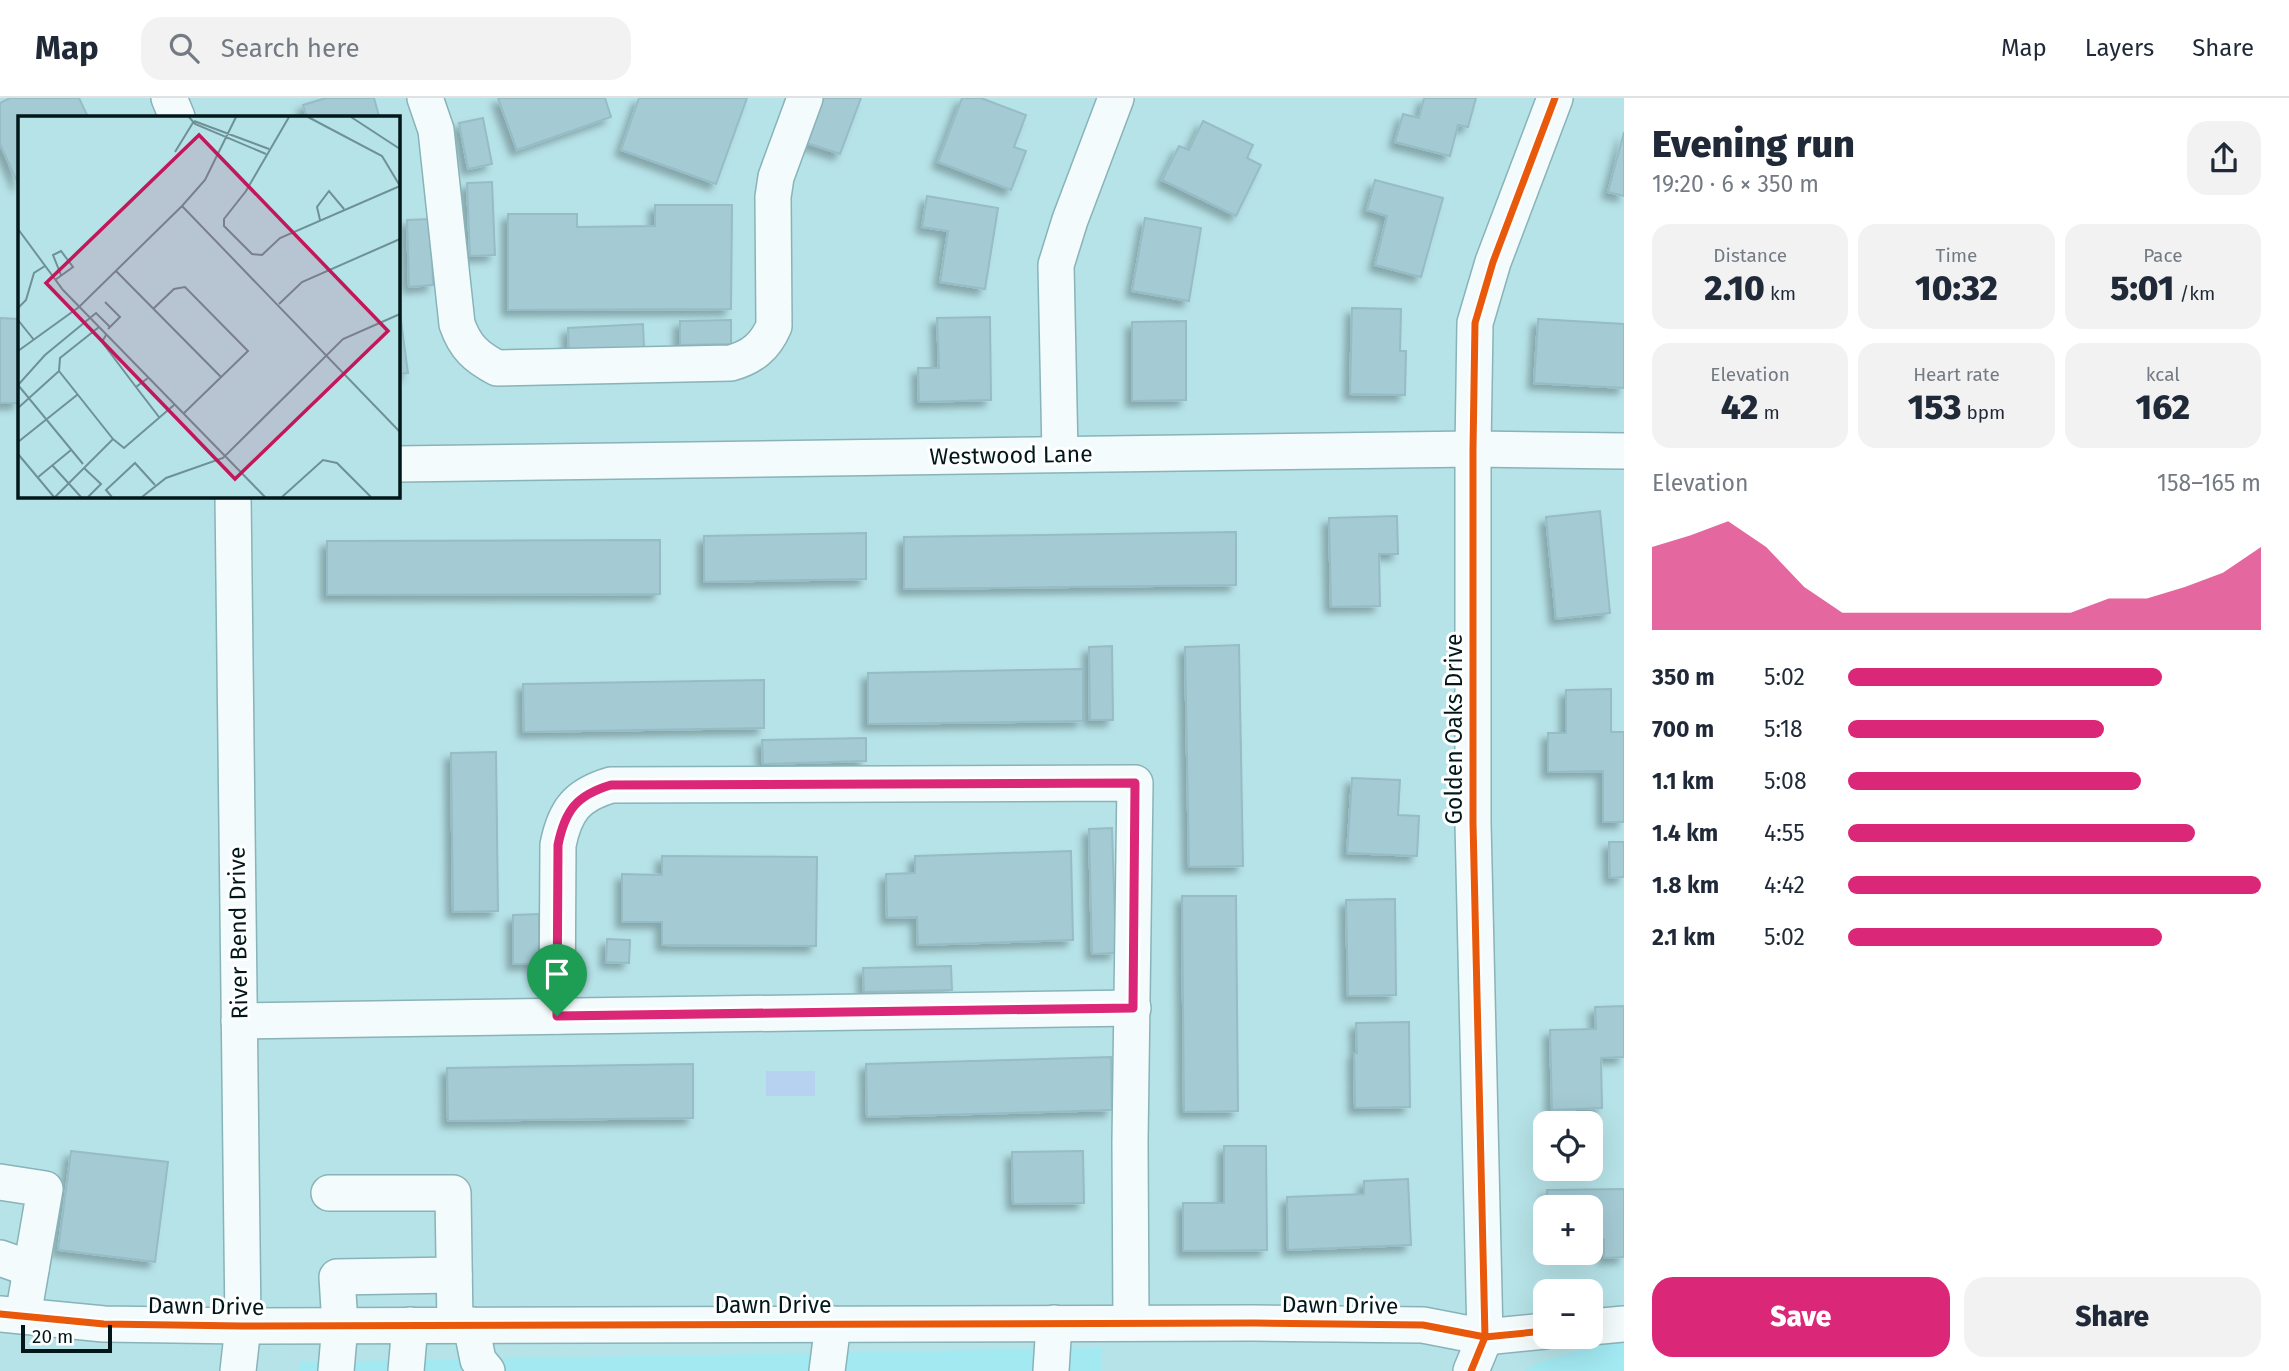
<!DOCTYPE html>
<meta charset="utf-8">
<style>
:root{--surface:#fff;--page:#f2f2f3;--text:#1f2937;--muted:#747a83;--line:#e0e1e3;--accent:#db2777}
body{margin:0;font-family:"Fira Sans",sans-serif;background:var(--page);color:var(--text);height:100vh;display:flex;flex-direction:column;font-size:26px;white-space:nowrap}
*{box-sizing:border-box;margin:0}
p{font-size:23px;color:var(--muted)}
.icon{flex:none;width:38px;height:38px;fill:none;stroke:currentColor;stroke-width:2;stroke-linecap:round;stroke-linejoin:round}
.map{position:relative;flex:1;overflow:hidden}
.panel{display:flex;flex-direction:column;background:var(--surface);width:665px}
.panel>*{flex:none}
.tools{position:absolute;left:1533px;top:1013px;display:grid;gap:14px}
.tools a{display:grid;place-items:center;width:70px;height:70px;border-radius:14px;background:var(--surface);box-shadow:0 7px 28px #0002;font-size:35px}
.scale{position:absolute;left:21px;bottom:18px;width:91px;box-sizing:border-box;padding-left:7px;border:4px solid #01171a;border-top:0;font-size:19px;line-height:24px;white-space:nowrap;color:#01171a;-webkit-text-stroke:5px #fff;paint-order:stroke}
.pin{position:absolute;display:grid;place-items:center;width:60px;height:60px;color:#fff;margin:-72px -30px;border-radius:50% 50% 50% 0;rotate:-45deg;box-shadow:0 0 7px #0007}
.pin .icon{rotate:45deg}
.round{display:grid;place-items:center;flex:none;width:74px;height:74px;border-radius:21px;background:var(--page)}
.head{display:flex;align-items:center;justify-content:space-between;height:119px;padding:0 28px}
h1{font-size:38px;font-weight:800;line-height:52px}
.figures{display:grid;grid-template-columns:repeat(3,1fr);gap:10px;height:119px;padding:7px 28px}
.figures div{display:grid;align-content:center;border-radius:18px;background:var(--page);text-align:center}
.figures b{font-size:35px;font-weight:800}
.figures small{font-size:19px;font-weight:400}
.figures p{font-size:19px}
.chart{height:196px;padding:14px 28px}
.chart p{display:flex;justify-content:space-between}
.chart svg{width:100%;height:126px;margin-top:7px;fill:var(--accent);opacity:.7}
.cta{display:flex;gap:14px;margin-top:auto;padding:14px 28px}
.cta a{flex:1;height:80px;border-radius:21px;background:var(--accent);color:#fff;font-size:28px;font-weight:800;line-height:80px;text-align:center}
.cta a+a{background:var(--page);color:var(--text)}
ul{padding:0 28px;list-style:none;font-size:23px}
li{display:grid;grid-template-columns:112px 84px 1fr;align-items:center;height:52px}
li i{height:18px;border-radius:9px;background:var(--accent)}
header{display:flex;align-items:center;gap:42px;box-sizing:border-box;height:98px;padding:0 35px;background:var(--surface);border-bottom:2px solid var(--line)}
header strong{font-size:33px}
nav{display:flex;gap:38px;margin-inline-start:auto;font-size:24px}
.search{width:490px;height:63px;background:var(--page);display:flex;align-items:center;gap:18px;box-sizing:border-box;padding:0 24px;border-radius:21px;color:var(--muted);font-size:26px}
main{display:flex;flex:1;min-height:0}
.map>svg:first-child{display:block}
.built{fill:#a2e9f2}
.water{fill:#b7d2f0}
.building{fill:#a4cad4;stroke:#96bcc5;stroke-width:2;filter:url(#shadow)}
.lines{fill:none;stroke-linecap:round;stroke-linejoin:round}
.minor-casing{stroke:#88b3b8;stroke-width:38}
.minor{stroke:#f4fbfc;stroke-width:35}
.cycleway-casing{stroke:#fff;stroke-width:11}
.cycleway{stroke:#e8590c;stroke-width:7}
.route-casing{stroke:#fff;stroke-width:14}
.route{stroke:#db2777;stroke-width:9}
.labels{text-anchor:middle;stroke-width:6;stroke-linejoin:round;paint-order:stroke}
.street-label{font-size:23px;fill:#01171a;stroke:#fff}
.inset-road{fill:none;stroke:#6e9196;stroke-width:2}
.view{fill:#c2185b;fill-opacity:0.15;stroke:#c2185b;stroke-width:3.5}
.inset-edge{fill:none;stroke:#01171a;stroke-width:3.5}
</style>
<header>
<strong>Map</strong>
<div class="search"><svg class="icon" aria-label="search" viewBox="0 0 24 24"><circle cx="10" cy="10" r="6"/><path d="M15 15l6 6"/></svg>Search here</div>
<nav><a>Map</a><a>Layers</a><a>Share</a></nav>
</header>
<main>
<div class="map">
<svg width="1624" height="1273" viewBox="0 0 1624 1273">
<defs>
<filter id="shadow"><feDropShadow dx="-6" dy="6" stdDeviation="3.5" flood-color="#0004"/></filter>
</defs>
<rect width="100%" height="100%" fill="#b6e3e8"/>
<!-- built -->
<g class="built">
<polygon points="1624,1245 1624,1273 1525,1273 1535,1266 1599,1246"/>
<polygon points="1101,1250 1101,1273 300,1273 300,1264"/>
</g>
<!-- water -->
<rect class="water" x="766" y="973" width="49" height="25"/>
<!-- building -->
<g class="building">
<polygon points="10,0 79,0 88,19 19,19 19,88 0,46 0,5"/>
<polygon points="326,0 374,0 379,18 307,19 303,7"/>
<polygon points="498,0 605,0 611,19 517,52"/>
<polygon points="639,0 747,0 716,86 621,52"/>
<polygon points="823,0 861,0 840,56 807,45"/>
<polygon points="962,0 981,0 1026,17 1014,49 1026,53 1011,92 938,64"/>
<polygon points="1424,0 1476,0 1468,29 1458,27 1450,58 1395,44 1403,16 1419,20"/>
<polygon points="483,20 492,66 468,71 459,25"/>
<polygon points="1203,23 1253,47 1247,60 1261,67 1236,118 1162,82 1179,48 1189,52"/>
<polygon points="1624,34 1624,98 1608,94"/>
<polygon points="1375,82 1443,100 1421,179 1375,167 1387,118 1367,112"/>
<polygon points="492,84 495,157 470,158 467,85"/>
<polygon points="927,98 998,110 985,191 940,184 948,133 922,129"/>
<polygon points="655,107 732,107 731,211 508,212 508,116 577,116 577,129 655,128"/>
<polygon points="1145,120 1201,130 1189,203 1132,193"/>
<polygon points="431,121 433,187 409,189 407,122"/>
<polygon points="397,193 408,275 397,276"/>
<polygon points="1352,210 1401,211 1400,253 1406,253 1405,297 1350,296"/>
<polygon points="990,219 991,302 919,304 918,270 939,270 937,220"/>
<polygon points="0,220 19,221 19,305 0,305"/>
<polygon points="1538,221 1624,226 1624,290 1534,285"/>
<polygon points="731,222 731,246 680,247 680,223"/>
<polygon points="1186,223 1186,302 1132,303 1132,224"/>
<polygon points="643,226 644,251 569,255 568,230"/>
<polygon points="1600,413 1610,515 1556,521 1546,419"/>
<polygon points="1397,418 1398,456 1379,456 1380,508 1331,509 1329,420"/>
<polygon points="1236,434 1236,487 904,491 904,439"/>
<polygon points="866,435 866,481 704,484 704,438"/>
<polygon points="660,442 660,496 327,497 327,443"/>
<polygon points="1239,547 1243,768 1189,769 1185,549"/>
<polygon points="1112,548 1113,622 1090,622 1089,549"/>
<polygon points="1083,571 1083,623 868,626 868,575"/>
<polygon points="764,582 764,630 524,634 523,586"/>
<polygon points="1611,591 1611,634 1624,634 1624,724 1603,724 1603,673 1548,674 1548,635 1566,635 1566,592"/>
<polygon points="866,640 866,663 763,666 762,642"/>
<polygon points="496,654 498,813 453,814 451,655"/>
<polygon points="1352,680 1400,682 1398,717 1419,718 1417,758 1347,755"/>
<polygon points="1112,730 1116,855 1092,856 1089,731"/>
<polygon points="1609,744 1624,744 1624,779 1610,780"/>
<polygon points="1071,753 1073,842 918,847 917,819 887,820 886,776 915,775 915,758"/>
<polygon points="662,758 817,759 816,848 662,847 662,824 622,824 622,776 662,777"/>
<polygon points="1182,798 1236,798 1238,1013 1184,1014"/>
<polygon points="1395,801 1396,897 1348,898 1346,802"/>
<polygon points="539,816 539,866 513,866 513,817"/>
<polygon points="607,841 630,842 629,865 606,864"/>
<polygon points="951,868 952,892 864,894 863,870"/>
<polygon points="1624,908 1624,959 1601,960 1602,1010 1552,1012 1550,932 1596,931 1595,909"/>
<polygon points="1409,924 1410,1009 1355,1010 1354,955 1357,955 1356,925"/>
<polygon points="1111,959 1112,1012 867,1019 866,966"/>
<polygon points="693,966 693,1020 448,1023 447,970"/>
<polygon points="1224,1048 1266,1048 1267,1152 1183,1153 1183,1105 1224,1105"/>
<polygon points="71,1053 168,1064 155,1164 58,1152"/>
<polygon points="1083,1053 1084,1105 1013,1106 1012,1054"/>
<polygon points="1408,1081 1411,1147 1288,1152 1287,1099 1364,1096 1364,1083"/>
<polygon points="1624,1091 1624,1159 1604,1160 1604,1141 1591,1142 1591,1110 1547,1110 1547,1092"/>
</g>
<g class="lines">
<!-- minor casing -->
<g class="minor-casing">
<g id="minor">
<polyline points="169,0 177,19"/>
<path d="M425 0 436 32 457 226C465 249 476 259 497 270L731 265C752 259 765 249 774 228L773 99 776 79 805 0"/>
<polyline points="1060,356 1056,167 1070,122 1116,0"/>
<polyline points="397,366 1473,351 1624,353"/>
<polyline points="233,397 243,1228 238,1273"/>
<path d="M557 918 558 747C565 712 577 697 611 687L1135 685 1130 1044 1131 1225"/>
<polyline points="239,923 1133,910"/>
<polyline points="0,1084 45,1091 23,1218"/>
<polyline points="329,1095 453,1095 455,1227"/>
<polyline points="0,1160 31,1171"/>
<polyline points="0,1216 104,1226 243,1228 1254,1225 1423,1227 1485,1239 1545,1233"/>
<polyline points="471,1227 478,1262 487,1273"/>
<polyline points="1591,1229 1624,1226"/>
<polyline points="336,1273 340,1227 337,1179 454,1177"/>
<polyline points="406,1273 410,1227"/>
<polyline points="827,1273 833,1226"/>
<polyline points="1051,1273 1054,1225"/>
<polyline points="1471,1273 1485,1239 1473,725 1473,351 1475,225 1493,164 1555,0"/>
</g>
</g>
<!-- minor -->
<use href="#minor" class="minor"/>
<!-- cycleway casing -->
<g class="cycleway-casing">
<g id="cycleway">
<polyline points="0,1216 104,1226 243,1228 1254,1225 1423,1227 1485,1239 1545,1233"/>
<polyline points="1471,1273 1485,1239 1473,725 1473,351 1475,225 1493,164 1555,0"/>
</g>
</g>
<!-- cycleway -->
<use href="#cycleway" class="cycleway"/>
</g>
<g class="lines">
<!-- route casing -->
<g class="route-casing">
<path id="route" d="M1135 685 1133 910 557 918 558 747C565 712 577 697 611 687Z"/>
</g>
<!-- route -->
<use href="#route" class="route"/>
</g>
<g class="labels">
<!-- street labels -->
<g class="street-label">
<text transform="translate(1011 357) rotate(-1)" y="8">Westwood Lane</text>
<text transform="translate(1454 631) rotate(-90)" y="8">Golden Oaks Drive</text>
<text transform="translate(238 835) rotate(-91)" y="8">River Bend Drive</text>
<text x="773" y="1215">Dawn Drive</text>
<text transform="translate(1340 1207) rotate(1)" y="8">Dawn Drive</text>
<text transform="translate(206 1208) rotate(1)" y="8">Dawn Drive</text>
</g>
</g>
<!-- overview -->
<g transform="translate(18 18)">
<rect width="382" height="382" fill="#b6e3e8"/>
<path class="inset-road" d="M171 1 177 8 248 38M271 1 228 75 206 103V110L234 138 244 139 262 122 382 70M290 1 364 40 382 70M333 1 382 33M176 5 251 33M157 36 176 5M164 90 382 316M302 104 299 91 311 75 326 93M0 113 45 174 247 381M98 155 203 261M37 164 55 151 43 135 35 139 43 159M87 186 102 201 90 213M261 188 284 166 382 123M0 192 8 184 16 157 27 150M135 193 156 173 167 171 230 235 165 298M0 204 16 224M81 211 42 242 41 255 95 323M88 219 84 226 118 271M0 235 61 191 164 90 187 64 218 1M130 262 118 271 141 301M0 292 41 255M0 326 59 279M0 338 36 381M65 348 0 269 27 239 78 197 92 211M34 349 63 381M66 352 83 368 70 381M19 362 53 334M37 381 95 323 106 332 156 289M94 381 88 374 117 347 137 369M124 381 148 362 205 342 325 223 382 198M264 381 305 344 319 347 353 381"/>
<path class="view" d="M181 19 370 215 217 363 28 167Z"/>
<rect width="382" height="382" class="inset-edge"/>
</g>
</svg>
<div class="tools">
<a><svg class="icon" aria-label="locate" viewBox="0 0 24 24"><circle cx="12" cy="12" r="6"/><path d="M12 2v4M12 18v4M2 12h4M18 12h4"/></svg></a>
<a>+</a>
<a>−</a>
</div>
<div class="scale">20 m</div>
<div class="pin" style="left:557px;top:918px;background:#1e9e55"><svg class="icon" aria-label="arrive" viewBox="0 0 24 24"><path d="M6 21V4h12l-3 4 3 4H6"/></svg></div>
</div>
<section class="panel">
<div class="head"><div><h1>Evening run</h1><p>19:20 · 6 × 350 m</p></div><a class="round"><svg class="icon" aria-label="share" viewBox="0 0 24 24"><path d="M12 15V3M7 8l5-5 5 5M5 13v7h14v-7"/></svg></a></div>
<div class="figures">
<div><p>Distance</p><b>2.10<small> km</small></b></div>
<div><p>Time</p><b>10:32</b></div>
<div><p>Pace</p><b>5:01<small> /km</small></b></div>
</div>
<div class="figures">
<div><p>Elevation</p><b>42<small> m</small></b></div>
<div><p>Heart rate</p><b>153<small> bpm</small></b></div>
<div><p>kcal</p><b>162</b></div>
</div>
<div class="chart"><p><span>Elevation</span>158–165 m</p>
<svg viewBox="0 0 160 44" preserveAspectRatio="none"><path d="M0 44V15L10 11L20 6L30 15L40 29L50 38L60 38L70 38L80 38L90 38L100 38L110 38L120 33L130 33L140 29L150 24L160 15V44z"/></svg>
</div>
<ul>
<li><b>350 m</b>5:02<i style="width:76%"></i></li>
<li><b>700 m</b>5:18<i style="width:62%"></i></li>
<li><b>1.1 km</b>5:08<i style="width:71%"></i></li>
<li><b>1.4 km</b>4:55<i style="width:84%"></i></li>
<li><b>1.8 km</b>4:42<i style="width:100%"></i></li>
<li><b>2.1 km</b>5:02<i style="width:76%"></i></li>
</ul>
<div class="cta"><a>Save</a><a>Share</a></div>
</section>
</main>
